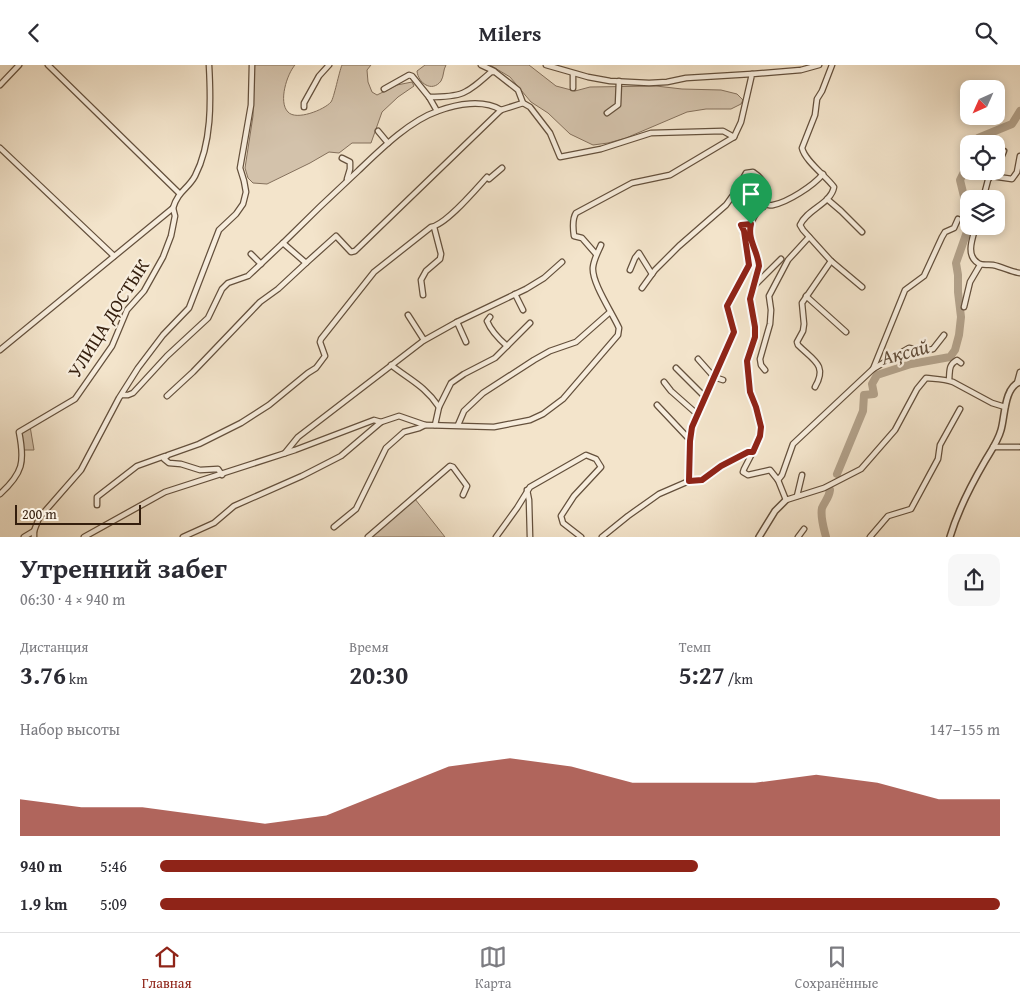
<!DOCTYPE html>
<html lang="ru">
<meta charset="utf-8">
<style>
:root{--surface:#fff;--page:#f7f7f7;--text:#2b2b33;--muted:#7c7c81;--line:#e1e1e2;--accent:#8f2418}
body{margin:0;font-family:"Gentium Book Plus",serif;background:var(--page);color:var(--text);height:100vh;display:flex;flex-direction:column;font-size:19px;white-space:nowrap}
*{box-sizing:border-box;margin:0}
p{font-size:16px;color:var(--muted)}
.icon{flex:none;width:28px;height:28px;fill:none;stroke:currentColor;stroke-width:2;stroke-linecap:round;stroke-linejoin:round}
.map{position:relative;height:472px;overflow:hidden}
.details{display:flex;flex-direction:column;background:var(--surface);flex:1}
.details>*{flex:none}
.needle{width:32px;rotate:225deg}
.buttons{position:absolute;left:960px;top:15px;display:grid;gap:10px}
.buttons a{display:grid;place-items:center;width:45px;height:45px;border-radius:10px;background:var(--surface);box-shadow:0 2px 8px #0003;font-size:25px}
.scale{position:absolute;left:15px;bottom:12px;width:126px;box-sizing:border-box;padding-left:5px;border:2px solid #341e0d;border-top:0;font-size:14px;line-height:18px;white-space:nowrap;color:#341e0d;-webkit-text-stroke:4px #f7eddd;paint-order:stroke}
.pin{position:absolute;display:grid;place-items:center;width:42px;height:42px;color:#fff;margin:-51px -21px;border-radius:50% 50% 50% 0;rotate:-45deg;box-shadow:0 0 5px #0007}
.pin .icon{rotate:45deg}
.round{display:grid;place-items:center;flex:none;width:52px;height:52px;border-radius:10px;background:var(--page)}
.overview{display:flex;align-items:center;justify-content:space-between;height:85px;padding:0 20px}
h1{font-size:28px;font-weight:700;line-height:38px}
.figures{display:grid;grid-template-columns:repeat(3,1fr);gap:8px;height:85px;padding:5px 20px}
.figures div{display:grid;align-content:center}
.figures b{font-size:25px;font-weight:700}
.figures small{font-size:14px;font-weight:400}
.figures p{font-size:14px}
.chart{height:140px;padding:10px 20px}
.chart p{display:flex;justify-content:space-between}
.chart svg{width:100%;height:90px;margin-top:5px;fill:var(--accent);opacity:.7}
ul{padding:0 20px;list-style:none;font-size:16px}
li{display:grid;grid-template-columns:80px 60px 1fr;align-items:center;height:38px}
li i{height:12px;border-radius:6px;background:var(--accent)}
header{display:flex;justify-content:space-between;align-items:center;height:65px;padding:0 20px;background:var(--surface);font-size:22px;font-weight:700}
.dock{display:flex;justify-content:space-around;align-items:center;height:70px;border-top:1px solid var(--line);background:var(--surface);font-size:14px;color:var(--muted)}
.dock a{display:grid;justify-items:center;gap:2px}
.dock .current{color:var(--accent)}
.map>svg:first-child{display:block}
.green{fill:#d3c2ab;stroke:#84705c}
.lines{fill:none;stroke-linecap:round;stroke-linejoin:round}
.river{stroke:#b2a18a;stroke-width:8}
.minor-casing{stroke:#64503c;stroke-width:7}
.tertiary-casing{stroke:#64503c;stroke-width:8}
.minor{stroke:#f7eddd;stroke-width:4.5}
.tertiary{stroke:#f7eddd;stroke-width:5}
.route-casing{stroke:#fff;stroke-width:10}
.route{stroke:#8f2418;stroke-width:6}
.labels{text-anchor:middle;stroke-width:4.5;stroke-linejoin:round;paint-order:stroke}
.street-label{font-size:19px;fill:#341e0d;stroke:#f7eddd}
.water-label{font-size:20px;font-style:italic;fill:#604c39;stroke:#f7eddd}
</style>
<header><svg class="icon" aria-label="back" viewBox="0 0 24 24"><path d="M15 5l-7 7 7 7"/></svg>Milers<svg class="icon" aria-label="search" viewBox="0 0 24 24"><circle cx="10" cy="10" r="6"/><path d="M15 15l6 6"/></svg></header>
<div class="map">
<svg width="1020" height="472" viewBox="0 0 1020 472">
<rect width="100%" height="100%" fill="#f3e4cb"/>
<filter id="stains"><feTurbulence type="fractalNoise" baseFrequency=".004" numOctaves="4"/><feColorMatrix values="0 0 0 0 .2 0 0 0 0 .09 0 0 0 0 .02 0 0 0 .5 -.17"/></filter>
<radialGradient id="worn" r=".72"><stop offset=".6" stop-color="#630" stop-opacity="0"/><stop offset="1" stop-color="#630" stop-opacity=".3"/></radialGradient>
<!-- green -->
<g class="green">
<path d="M254 0H295C287 9 278 37 288 47 296 56 324 45 331 37 334 33 339 7 342 0H371L367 5 368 17 372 27 377 30 397 20 412 17 414 21 398 32 382 47 371 78H352L339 88 329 87 310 98 267 119 253 118 248 113 245 103 253 51Z"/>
<path d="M425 0H446C443 5 444 11 441 16 432 28 418 18 417 6Z"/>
<polygon points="490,0 529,0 556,21 575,26 590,22 656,21 682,24 721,25 737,29 743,35 741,39 731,44 706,44 687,47 626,73 608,78 593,80 570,69 548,48 531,37 510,12"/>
<polygon points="30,361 34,385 23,385 19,367"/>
<polygon points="415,434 445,472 371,472"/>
</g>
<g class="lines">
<!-- river -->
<g class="river">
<polyline points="976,79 978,73 1012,59 1020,46"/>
<polyline points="969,97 960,115 969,152"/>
<polyline points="837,409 863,346 864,330 874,329 872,319 877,310 911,299 950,292 955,285 959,270 961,252 958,227 958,210 956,198 969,161"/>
<path d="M826 472C824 464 820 452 822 443 825 436 829 433 830 425"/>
</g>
<!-- minor casing -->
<g class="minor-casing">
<g id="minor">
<polyline points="48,0 179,128"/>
<polyline points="481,0 494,6"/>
<polyline points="546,0 588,12 610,16 649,18 667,17 686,13 752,9"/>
<path d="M832 0 822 26 817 34 815 50 802 83C805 96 826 111 834 122 831 139 807 144 800 160L803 165 831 196 862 222"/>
<polyline points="0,20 19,0"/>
<polyline points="573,23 573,9"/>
<polyline points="384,24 409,10 412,11 429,32 437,46"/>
<path d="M429 32C463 32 466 29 491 7H495L518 25 523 38 530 42 550 68 560 92 601 84 651 68 723 66 734 72"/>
<polyline points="304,42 304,38 319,11 329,0"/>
<polyline points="607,48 618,40 619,16"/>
<polyline points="378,66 388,78"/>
<polyline points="0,83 114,191"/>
<polyline points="342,93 350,97 350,104 347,114"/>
<polyline points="996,105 1004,86"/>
<path d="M823 109C813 121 788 137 773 140 769 141 769 139 765 140 757 143 750 158 749 167 749 179 758 189 759 201L750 234 755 262V272L747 296 750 327 756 342 761 362 757 379 744 404 743 407 748 410 770 405 778 415 786 435 824 423 861 404 895 365 917 324 926 313C935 314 944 314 953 317L992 338 1005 342"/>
<polyline points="827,134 841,146 862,167"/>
<polyline points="983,134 988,115 991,111 1012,114 1017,107 1020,91"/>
<path d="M976 161C973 172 965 190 978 198 982 201 988 199 993 200 1003 202 1011 207 1020 208"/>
<path d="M283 178C308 153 333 129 358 106 380 85 409 56 438 46 457 39 483 34 501 45"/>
<polyline points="251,189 261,199"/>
<path d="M596 189 582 173 574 171C573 164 572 154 576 148L632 118 670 110 734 72 741 57 752 9 801 5 819 0"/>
<polyline points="630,205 635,193 639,188 652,209"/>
<polyline points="753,222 781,194"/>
<path d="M642 223 655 205 679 181 726 140 736 126 746 108 753 107C771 119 762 126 763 142"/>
<polyline points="515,229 523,245"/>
<polyline points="423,230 421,215 426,206 440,194 441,189 434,162"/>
<polyline points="806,231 846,267"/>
<polyline points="964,242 970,217 980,200"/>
<polyline points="408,250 424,275"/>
<path d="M490 252 487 256C491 266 499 274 507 281"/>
<polyline points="457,257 466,277"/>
<path d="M0 285 173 143C178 126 188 124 195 111 212 78 211 36 209 0"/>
<polyline points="698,294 714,312 723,315"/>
<path d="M391 300C410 315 425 321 439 342L435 360"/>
<polyline points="676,303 705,332"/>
<polyline points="873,304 909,283 924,286 933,284 944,270"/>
<polyline points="765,305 761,300 760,294 770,259 771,245 769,231 788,195 809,172"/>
<path d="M949 315C950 306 948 300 957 295L961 298"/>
<polyline points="664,317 671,326 697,349"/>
<polyline points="1017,318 1020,307"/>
<path d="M815 322C828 300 813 295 798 280L797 277 803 266 804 259 802 238 831 196"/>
<polyline points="122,330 128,330 133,328 167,291 208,253 222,224 228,218 248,211 283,178 306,198 336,171 351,187 355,186 501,45 523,38"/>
<polyline points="167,331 193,307 260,237 278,224 306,198"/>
<polyline points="657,340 690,375"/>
<polyline points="439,342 451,318 464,309 495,293 530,258"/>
<polyline points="458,360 464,346 483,328 534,295 550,286 576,277 610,247"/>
<polyline points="993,382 1019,382"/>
<polyline points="285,388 298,372 423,276 457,257 526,224 544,213 562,197"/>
<path d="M222 410 218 404 200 405 181 399 169 398 164 394 168 390 199 379 241 358 269 340 308 308 316 303 325 291 320 277 321 274 374 207 431 162C446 160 476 124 487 112L489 114 502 103"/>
<polyline points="778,415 782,410 793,379 873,304 905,225 924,211 942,172 945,167 954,163 958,154"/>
<polyline points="689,416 690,375 692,362 734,267 727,241 749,200 743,167 741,160 751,159"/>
<polyline points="527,425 529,435 530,472"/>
<path d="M0 429C23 408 25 397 19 367L75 334 112 281 127 245 144 226 163 192 171 171 175 151 173 143"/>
<polyline points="797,431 802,410"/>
<polyline points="97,440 97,432 137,401 165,391"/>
<path d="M334 462 356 444 386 383 404 367 419 363 425 360 494 362 530 355 543 349 563 334 618 270 619 263C613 249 591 217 593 202 594 194 598 187 601 180"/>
<polyline points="24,472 34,466"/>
<polyline points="34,472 34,466 39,453 81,405 119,333 138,303 163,270 189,243 219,165 236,149 243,139 246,127 244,116 240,103 251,40 252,0"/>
<polyline points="84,472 165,427 295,385 374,355 381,357"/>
<polyline points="183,472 214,458 234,441 302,411 341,391 381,357 399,351 425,360"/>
<polyline points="368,472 450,401 453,402 467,421 463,430"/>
<polyline points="496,472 517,443 530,422 586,390 596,394 601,402 574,431 561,451 563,458 581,472"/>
<polyline points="602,472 628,451 659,429 689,416 702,415 721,401 748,387 753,387"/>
<polyline points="798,472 804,464"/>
<polyline points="870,472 888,451 911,444 938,394 940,380 960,344"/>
</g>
</g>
<!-- tertiary casing -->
<g class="tertiary-casing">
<g id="tertiary">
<polyline points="759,472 775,446 786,435"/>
<path d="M950 472C958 445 971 420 985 396 991 386 998 376 1001 365 1005 352 1004 322 1020 317"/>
</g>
</g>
<!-- minor -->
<use href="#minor" class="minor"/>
<!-- tertiary -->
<use href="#tertiary" class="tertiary"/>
</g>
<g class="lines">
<!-- route casing -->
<g class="route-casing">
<path id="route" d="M751 159C747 175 758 186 759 201L750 234 755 262V272L747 296 750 327 756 342 761 362 760 371 753 387H748L721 401 702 415 689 416 690 376 692 362 734 267 727 241 749 200 744 166 741 160Z"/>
</g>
<!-- route -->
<use href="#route" class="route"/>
</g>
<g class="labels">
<!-- street labels -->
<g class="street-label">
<text transform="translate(108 253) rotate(-58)" y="7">УЛИЦА ДОСТЫК</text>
</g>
<!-- water labels -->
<g class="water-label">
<text transform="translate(905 287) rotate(-15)" y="7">Ақсай</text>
</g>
</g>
<rect width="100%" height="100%" filter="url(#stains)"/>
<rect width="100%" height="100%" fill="url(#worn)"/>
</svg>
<div class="buttons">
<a><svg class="needle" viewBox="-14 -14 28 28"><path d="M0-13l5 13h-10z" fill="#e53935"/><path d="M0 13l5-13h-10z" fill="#7c7c81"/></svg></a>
<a><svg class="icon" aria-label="locate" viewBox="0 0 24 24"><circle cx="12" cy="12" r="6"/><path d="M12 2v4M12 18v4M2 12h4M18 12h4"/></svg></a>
<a><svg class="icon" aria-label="layers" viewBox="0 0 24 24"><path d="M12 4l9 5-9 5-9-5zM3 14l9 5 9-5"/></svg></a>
</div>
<div class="scale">200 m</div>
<div class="pin" style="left:751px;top:159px;background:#1e9e55"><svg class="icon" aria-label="arrive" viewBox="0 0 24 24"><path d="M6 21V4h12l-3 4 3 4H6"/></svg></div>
</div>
<section class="details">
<div class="overview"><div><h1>Утренний забег</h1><p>06:30 · 4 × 940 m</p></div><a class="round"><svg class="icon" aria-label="share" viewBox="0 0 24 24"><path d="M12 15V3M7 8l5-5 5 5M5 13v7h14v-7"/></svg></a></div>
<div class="figures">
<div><p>Дистанция</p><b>3.76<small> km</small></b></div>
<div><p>Время</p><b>20:30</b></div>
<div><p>Темп</p><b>5:27<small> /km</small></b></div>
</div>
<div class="chart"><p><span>Набор высоты</span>147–155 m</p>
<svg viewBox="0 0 160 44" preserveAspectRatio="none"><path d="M0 44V26L10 30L20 30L30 34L40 38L50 34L60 22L70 10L80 6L90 10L100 18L110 18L120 18L130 14L140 18L150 26L160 26V44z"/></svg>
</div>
<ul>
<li><b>940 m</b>5:46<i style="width:64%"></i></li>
<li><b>1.9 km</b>5:09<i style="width:100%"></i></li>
</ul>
</section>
<nav class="dock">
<a class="current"><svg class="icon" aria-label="home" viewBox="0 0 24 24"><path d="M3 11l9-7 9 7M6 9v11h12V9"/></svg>Главная</a>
<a><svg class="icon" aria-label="map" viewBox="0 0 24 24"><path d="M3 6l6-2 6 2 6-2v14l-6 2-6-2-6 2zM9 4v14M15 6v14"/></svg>Карта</a>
<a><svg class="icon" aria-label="saved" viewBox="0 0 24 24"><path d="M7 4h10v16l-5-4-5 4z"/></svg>Сохранённые</a>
</nav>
